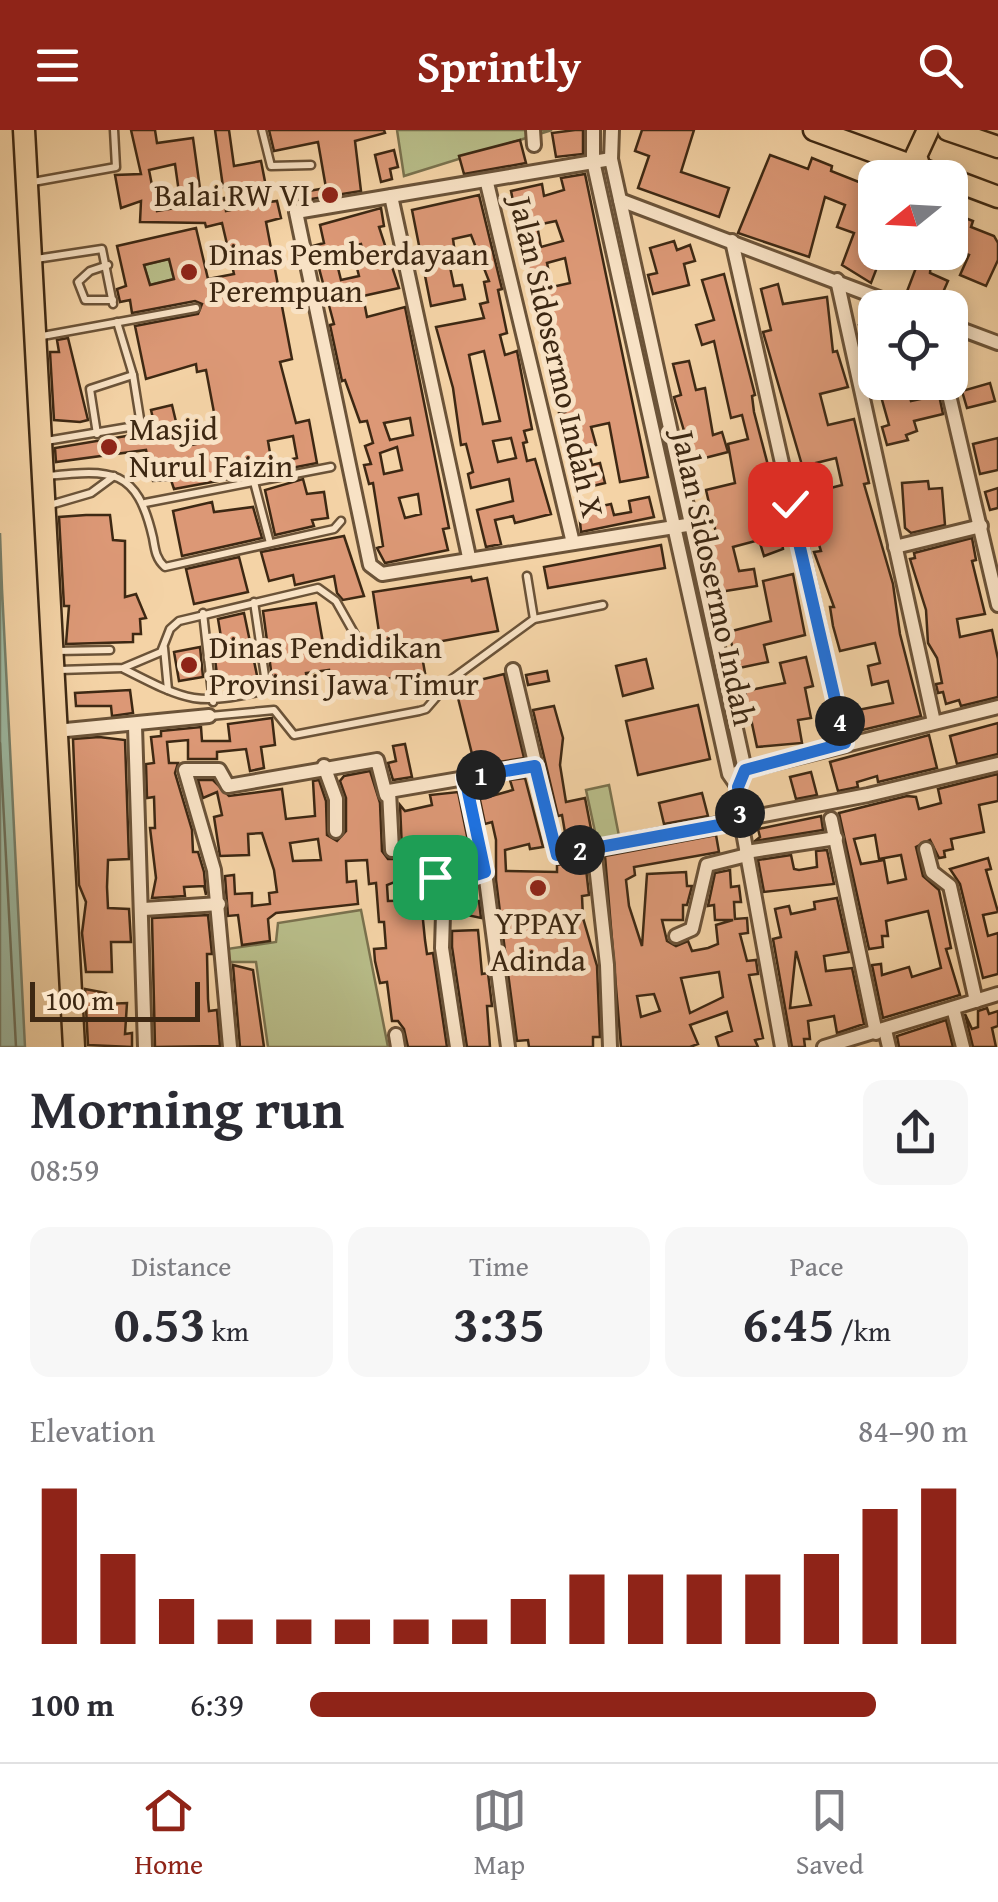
<!DOCTYPE html>
<meta charset="utf-8">
<style>
:root{--surface:#fff;--page:#f7f7f7;--text:#2b2b33;--muted:#7c7c81;--line:#e1e1e2;--accent:#8f2418}
body{margin:0;font-family:"Gentium Book Plus",serif;background:var(--page);color:var(--text);height:100vh;display:flex;flex-direction:column;font-size:38px;white-space:nowrap}
*{box-sizing:border-box;margin:0}
p{font-size:32px;color:var(--muted)}
.icon{flex:none;width:55px;height:55px;fill:none;stroke:currentColor;stroke-width:2;stroke-linecap:round;stroke-linejoin:round}
.map{position:relative;height:917px;overflow:hidden}
.drawer{display:flex;flex-direction:column;background:var(--surface);flex:1}
.drawer>*{flex:none}
.needle{width:65px;rotate:252deg}
.fabs{position:absolute;left:858px;top:30px;display:grid;gap:20px}
.fabs a{display:grid;place-items:center;width:110px;height:110px;border-radius:20px;background:var(--surface);box-shadow:0 5px 15px #0003;font-size:50px}
.scale{position:absolute;left:30px;bottom:25px;width:170px;box-sizing:border-box;padding-left:10px;border:5px solid #3d2813;border-top:0;font-size:28px;line-height:35px;white-space:nowrap;color:#3d2813;-webkit-text-stroke:8px #f8e2c5;paint-order:stroke}
.pin{position:absolute;display:grid;place-items:center;width:85px;height:85px;color:#fff;margin:-42px;border-radius:20px;box-shadow:0 5px 15px #0006}
.km{position:absolute;width:50px;height:50px;margin:-25px;border-radius:50%;background:#222;color:#fff;font-size:28px;line-height:50px;text-align:center}
.round{display:grid;place-items:center;flex:none;width:105px;height:105px;border-radius:20px;background:var(--page)}
.head{display:flex;align-items:center;justify-content:space-between;height:170px;padding:0 30px}
h1{font-size:55px;font-weight:600;line-height:75px}
.metrics{display:grid;grid-template-columns:repeat(3,1fr);gap:15px;height:170px;padding:10px 30px}
.metrics div{display:grid;align-content:center;border-radius:20px;background:var(--page);text-align:center}
.metrics b{font-size:50px;font-weight:600}
.metrics small{font-size:28px;font-weight:400}
.metrics p{font-size:28px}
.chart{height:280px;padding:20px 30px}
.chart p{display:flex;justify-content:space-between}
.chart svg{width:100%;height:180px;margin-top:10px;stroke:var(--accent);stroke-width:6}
ul{padding:0 30px;list-style:none;font-size:32px}
li{display:grid;grid-template-columns:160px 120px 1fr;align-items:center;height:75px}
li i{height:25px;border-radius:12px;background:var(--accent)}
header{display:flex;justify-content:space-between;align-items:center;height:130px;padding:0 30px;background:var(--accent);color:#fff;font-size:45px;font-weight:600}
.tabs{display:flex;justify-content:space-around;align-items:center;height:140px;border-top:2px solid var(--line);background:var(--surface);font-size:28px;color:var(--muted)}
.tabs a{display:grid;justify-items:center;gap:5px}
.tabs .on{color:var(--accent)}
.map>svg:first-child{display:block}
.green{fill:#b8bd89;stroke:#7a724e;stroke-width:2.5}
.water{fill:#9db9a2;stroke:#777f69;stroke-width:2.5}
.lines{fill:none;stroke-linecap:round;stroke-linejoin:round}
.shore{stroke:#6d705a;stroke-width:2.5}
.building{fill:#dc9876;stroke:#3d2813;stroke-width:2.5;fill-rule:evenodd}
.service-casing{stroke:#6b5338;stroke-width:11}
.minor-casing{stroke:#6b5338;stroke-width:18}
.primary-casing{stroke:#3d2813;stroke-width:25}
.service{stroke:#f8e2c5;stroke-width:6}
.minor{stroke:#f8e2c5;stroke-width:12}
.primary{stroke:#f4d3a6;stroke-width:20}
.route-casing{stroke:#fff;stroke-width:20}
.route{stroke:#1a73e8;stroke-width:12}
.poi-dot{fill:#8f2418;stroke:#f8e2c5;stroke-width:4}
.labels{text-anchor:middle;stroke-width:10;stroke-linejoin:round;paint-order:stroke}
.poi-label{font-size:32px;fill:#3d2813;stroke:#f8e2c5;text-anchor:start}
.street-label{font-size:32px;fill:#3d2813;stroke:#f8e2c5}
</style>
<header><svg class="icon" aria-label="menu" viewBox="0 0 24 24"><path d="M4 6h16M4 12h16M4 18h16"/></svg>Sprintly<svg class="icon" aria-label="search" viewBox="0 0 24 24"><circle cx="10" cy="10" r="6"/><path d="M15 15l6 6"/></svg></header>
<div class="map">
<svg width="998" height="917" viewBox="0 0 998 917">
<rect width="100%" height="100%" fill="#f4d3a6"/>
<filter id="stains"><feTurbulence type="fractalNoise" baseFrequency=".002" numOctaves="4"/><feColorMatrix values="0 0 0 0 .2 0 0 0 0 .09 0 0 0 0 .02 0 0 0 .5 -.17"/></filter>
<radialGradient id="worn" r=".72"><stop offset=".6" stop-color="#630" stop-opacity="0"/><stop offset="1" stop-color="#630" stop-opacity=".3"/></radialGradient>
<!-- green -->
<g class="green">
<polygon points="397,0 552,0 404,46"/>
<polygon points="169,129 174,149 150,155 144,135"/>
<polygon points="609,655 619,706 597,711 586,660"/>
<polygon points="361,780 388,917 268,917 256,832 228,832 227,819 276,812 278,793"/>
</g>
<!-- water -->
<polygon class="water" points="0,403 2,459 25,917 0,917"/>
<g class="lines">
<!-- shore -->
<polyline class="shore" points="0,613 16,917"/>
</g>
<!-- building -->
<g class="building">
<path d="M131 0H155L157 13 193 8 202 73 224 68 226 81 249 76 245 54 223 57 215 0H229L234 36 261 31 269 72 277 71 281 88 266 92 292 229 280 232 296 293 309 290 317 333 281 340 279 332 297 328 293 306 268 311 273 341 174 359 171 350 153 351 146 320 56 332 55 318 156 301 151 280 172 275 182 317 219 309 206 240 197 242 196 234 146 249 135 196 198 184 202 174 195 171 132 183 130 170 120 172 117 159 126 156 117 116 196 98 208 149 234 144 222 93 206 97 205 93 140 92 141 71 121 78 115 45 141 44ZM175 34 181 77 157 81 149 40ZM169 129 174 149 150 155 144 135Z"/>
<polygon points="269,0 384,0 385,3 355,11 361,61 299,71 297,63 326,58 318,12 274,21"/>
<polygon points="575,0 583,0 583,24 556,27 552,3"/>
<polygon points="642,0 694,0 681,42 729,58 719,87 638,58 649,26 635,21"/>
<polygon points="520,10 526,33 464,44 459,26"/>
<polygon points="394,20 398,37 390,39 392,49 381,52 375,25"/>
<polygon points="770,25 808,39 812,28 832,36 831,41 864,54 861,62 875,67 875,122 883,122 871,153 842,135 854,103 837,97 845,75 825,67 809,127 738,103"/>
<path d="M585 44 648 347 620 352 609 293 591 297 596 315 588 317 592 335 600 333 605 353 576 360 562 301 559 283 565 282 535 180 511 61 542 54 544 66 564 60 561 48ZM556 91 563 111 541 117 537 95ZM565 128 570 153 552 157 547 133Z"/>
<path d="M479 65 502 159 498 160 507 203 500 205 505 225 517 221 532 299 524 301 527 312 523 313 527 331 535 329 551 384 515 393 513 386 495 390 501 414 486 417 477 380 513 371 509 349 471 358 468 344 473 342 466 314 461 315 453 258 436 197 484 188 480 174 488 172 484 152 489 151 471 105 453 109 456 131 449 132 454 156 462 155 465 169 431 176 412 80ZM484 221 500 291 483 294 469 225ZM511 308 516 328 498 332 493 311Z"/>
<path d="M381 78 384 96 379 97 399 158 363 166 367 187 405 177 449 398 443 399 448 420 385 433 377 418 383 416 373 353 369 354 364 335 371 334 365 316 373 313 367 291 360 292 345 250 342 251 330 195 334 194 313 116 324 113 320 95ZM361 114 366 135 357 138 359 146 341 150 336 130 344 128 341 119ZM410 288 413 305 390 310 384 293ZM397 317 402 340 384 344 380 323ZM418 364 421 384 405 388 399 368Z"/>
<polygon points="950,82 973,91 971,97 994,106 998,113 998,130 986,156 960,145 969,125 950,117"/>
<polygon points="674,111 677,120 690,115 695,131 684,134 689,155 653,164 648,145 657,143 650,118"/>
<polygon points="922,122 932,122 930,143 948,151 937,176 906,164"/>
<polygon points="724,144 755,265 752,266 754,282 775,362 783,419 764,426 759,410 733,417 739,441 754,439 757,456 719,462 711,404 716,403 706,360 735,353 728,314 748,309 742,285 731,288 714,211 702,215 696,195 714,190 702,150"/>
<path d="M778 154 783 174 827 167 833 222 837 221 848 257 820 264 828 295 854 289 869 353 864 354 893 454 900 504 921 586 858 601 853 581 893 573 888 551 872 555 868 536 880 533 875 513 840 521 833 496 830 477H834L814 422 821 421 803 364 800 343 804 342 763 202 771 200 761 159ZM836 328 842 355 823 360 816 333Z"/>
<polygon points="875,183 875,216 873,216 871,210 864,212 859,195 866,193 864,187"/>
<polygon points="68,208 88,290 80,292 54,290 50,222 59,222 57,210"/>
<polygon points="689,231 696,260 705,258 713,305 722,302 728,322 693,331 674,267 681,265 673,234"/>
<polygon points="877,252 906,252 911,271 939,265 943,284 914,291 917,301 906,305 908,310 887,315 882,297 889,295"/>
<polygon points="990,253 995,271 967,278 962,261"/>
<polygon points="998,308 998,340 980,344 973,314"/>
<polygon points="303,349 307,364 324,362 328,388 312,390 314,396 275,405 265,360"/>
<polygon points="928,351 929,359 942,358 945,395 911,403 905,398 902,353"/>
<polygon points="998,358 998,378 990,380 985,362"/>
<polygon points="649,367 654,387 581,402 579,381 611,374 614,385 631,382 629,371"/>
<polygon points="212,372 214,382 253,377 262,408 182,426 173,381"/>
<polygon points="86,385 110,385 113,410 125,411 125,467 136,464 146,488 140,489 141,504 133,504 133,512 66,514 69,476 64,476 59,387"/>
<polygon points="344,406 364,466 343,470 337,463 334,446 295,455 293,445 269,451 261,422"/>
<polygon points="972,408 976,430 972,431 985,484 957,489 960,507 992,500 998,529 998,567 961,576 959,570 946,574 943,562 938,563 936,554 942,553 937,528 928,513 926,480 910,429 915,428 914,423"/>
<polygon points="661,415 665,438 548,458 544,437"/>
<polygon points="239,427 248,462 194,474 186,439"/>
<polygon points="793,444 805,505 764,515 768,532 739,538 728,502 771,491 763,451"/>
<polygon points="471,447 472,451 487,448 498,501 420,515 425,543 331,557 329,540 306,543 308,558 274,563 263,481 316,473 326,530 382,522 373,462"/>
<polygon points="244,483 259,555 227,561 225,544 217,545 214,521 223,519 218,489"/>
<polygon points="200,517 203,547 179,551 174,522"/>
<polygon points="806,527 813,556 805,558 811,588 798,590 802,613 757,617 745,561 785,553 780,533"/>
<polygon points="646,529 653,558 623,566 616,536"/>
<polygon points="547,541 549,551 528,555 526,545"/>
<polygon points="504,544 524,628 475,636 455,556"/>
<polygon points="130,560 133,583 112,586 111,576 76,576 75,563"/>
<polygon points="698,575 710,629 638,645 626,591"/>
<polygon points="554,576 563,608 560,635 566,672 585,668 592,704 566,708 562,685 558,686 533,580"/>
<polygon points="272,588 275,615 261,617 264,638 250,641 246,619 217,622 217,629 188,629 188,610 167,612 169,633 178,633 175,643 192,700 193,722 198,722 204,742 206,765 204,756 184,757 185,766 152,768 156,748 150,698 155,698 154,667 147,668 146,634 154,633 151,607 161,606 161,601 201,597 202,611 230,611 228,594"/>
<polygon points="998,593 998,624 957,634 950,606"/>
<polygon points="929,605 937,638 878,652 877,646 857,652 858,657 838,661 830,632"/>
<polygon points="99,607 125,610 129,729 108,730 107,757 108,778 129,779 131,812 111,812 112,842 86,842 82,803 86,772 79,755 73,609"/>
<polygon points="405,614 412,647 393,650 388,633 396,631 393,616"/>
<path d="M370 641 380 673 382 721 388 729H397L402 720 400 675 405 681 432 675 430 665 458 662 473 735 449 740 435 736 387 755 388 771 433 770V778L422 780 425 810 427 824 433 823 447 917H408L404 899 398 891H392L387 852 380 853 375 831 374 819 386 818 384 792H379L376 753 369 754 367 730 346 731 347 752 356 751 358 774 276 783 268 789 270 811 242 815 238 785 228 786 225 746 234 745 235 764 252 763V776L270 774 269 763 277 762 274 740 262 703 248 704 249 725 220 726 214 687 222 685 217 662 203 668 198 650H213L229 666 282 659 286 689 315 686 313 651 319 650 326 671 327 705 337 711 346 701V668L340 651 344 646ZM318 709 321 730 293 731 290 713Z"/>
<polygon points="811,642 817,665 796,669 790,647"/>
<path d="M998 644V671L979 675 984 702 951 709 953 719 944 721 945 727 939 728 930 710 916 717 923 746 939 760 951 818 946 819 960 865 883 888 872 835 881 834 882 845 909 837 912 847 941 838 928 781 886 791 888 806H882L883 817 869 819 839 683 907 666 916 667 919 679 941 673 938 659ZM875 705 879 729 901 725 906 749 888 753 884 730 861 734 854 709Z"/>
<polygon points="525,648 543,717 530,719 529,714 505,720 506,741 557,742 557,735 585,730 589,765 582,766 583,788 597,836 600,907 593,907 593,917 529,917 528,910 517,911 502,798 506,790 501,790 496,750 496,710 492,692 485,694 477,656 485,655 488,667 513,660 510,650"/>
<polygon points="702,663 708,686 664,694 659,673"/>
<polygon points="821,686 823,700 755,711 760,707 758,699"/>
<path d="M716 705 719 722 634 737 635 745 626 750 629 776 642 816 647 744 686 742 687 756H692L687 775H683V790H662L667 811 676 816 688 811 692 821 708 818 718 814 716 795 733 790H715L714 775 708 776 715 743 730 740 731 757 739 756 741 772H734L735 789 747 788 748 803 740 804 747 831 756 830 758 844 749 845 763 908 755 910 758 917H719L716 907 732 901 727 882 690 895 698 914 690 917H621L605 726ZM719 842 723 867 690 883 681 848ZM654 864 660 881 641 887 637 866Z"/>
<polygon points="827,720 834,754 764,762 758,730 791,725 794,739 799,740 817,737 816,721"/>
<polygon points="988,728 991,739 986,740 998,782 983,785 988,806 998,803 998,844 983,848 960,754 950,739"/>
<polygon points="469,759 469,771 479,771 481,788 453,782 454,763"/>
<path d="M837 768 849 822 824 826 826 841 852 838 864 894 837 903 834 886 808 891 810 909H804L805 917H792L773 809 781 807 775 779 789 776 791 784 815 779 814 772ZM796 821 811 875 790 878Z"/>
<polygon points="208,785 212,824 207,824 208,869 209,881 217,880 220,916 155,917 152,788"/>
<polygon points="478,800 482,844 488,843 492,876 487,876 490,917 467,917 452,817 452,801"/>
<polygon points="233,835 253,840 264,917 240,917"/>
<polygon points="85,859 106,863 104,874 127,873 125,904 132,903 132,917 88,915"/>
<polygon points="987,878 989,884 998,881 998,896 992,898 996,917 973,917 965,884 972,899 978,897 978,881"/>
<polygon points="946,890 953,917 899,917 897,906"/>
</g>
<g class="lines">
<!-- service casing -->
<g class="service-casing">
<g id="service">
<polyline points="262,0 271,36 311,35"/>
<polyline points="33,52 116,37 114,0"/>
<polyline points="36,129 102,119 113,174"/>
<polyline points="108,135 90,141 78,152 85,170 113,170"/>
<polyline points="37,207 196,178"/>
<polyline points="97,304 90,259 133,245"/>
<polyline points="46,311 141,295 133,245 117,192"/>
<path d="M47 346C112 339 137 338 153 408 155 420 156 429 165 437L334 399 341 391"/>
<polyline points="254,352 270,413"/>
<polyline points="145,373 331,337"/>
<polyline points="50,375 91,363 114,346"/>
<polyline points="527,446 534,489"/>
<polyline points="203,483 213,572"/>
<polyline points="164,518 168,560"/>
<polyline points="56,521 110,520"/>
<path d="M124 539C189 572 196 576 267 560L254 472"/>
<polyline points="59,540 123,538 161,522 170,499 179,491 318,458 336,471 358,510"/>
<polyline points="210,586 274,580 294,605 419,581 426,579 452,549 534,489 603,475"/>
</g>
</g>
<!-- minor casing -->
<g class="minor-casing">
<g id="minor">
<polyline points="533,0 534,15"/>
<polyline points="593,0 593,31 729,644 738,657"/>
<polyline points="612,0 611,29 745,640 738,657 741,691 782,917"/>
<polyline points="611,29 296,82 370,435 382,444 693,394"/>
<polyline points="487,53 573,413"/>
<polyline points="391,66 469,427"/>
<polyline points="620,70 905,178"/>
<polyline points="732,111 845,613"/>
<polyline points="837,150 934,592"/>
<polyline points="950,195 998,213"/>
<polyline points="946,252 998,475"/>
<polyline points="895,417 981,396"/>
<polyline points="513,540 557,725 868,665 998,634"/>
<polyline points="135,596 145,917"/>
<polyline points="56,601 209,586"/>
<polyline points="324,636 336,669 336,701"/>
<polyline points="738,642 998,577"/>
<polyline points="465,647 485,742 508,917"/>
<polyline points="831,689 876,903"/>
<polyline points="594,717 607,835 610,917"/>
<polyline points="926,719 932,742 950,756 976,871"/>
<polyline points="392,720 389,661 535,636"/>
<polyline points="746,722 836,708"/>
<polyline points="415,753 438,746 444,750 442,818 457,917"/>
<polyline points="445,755 485,742"/>
<polyline points="144,779 219,774"/>
<polyline points="676,806 692,799 707,735 747,725"/>
<polyline points="953,878 963,917"/>
<polyline points="885,900 889,917"/>
<polyline points="396,905 398,917"/>
<polyline points="230,917 214,740 185,640 219,640 228,656 377,630 386,665"/>
<polyline points="824,917 998,864"/>
</g>
</g>
<!-- primary casing -->
<g class="primary-casing">
<g id="primary">
<polyline points="24,0 74,917"/>
<polyline points="814,0 946,48"/>
<polyline points="948,0 998,17"/>
<polyline points="920,38 916,26 928,0"/>
<polyline points="950,49 998,67"/>
</g>
</g>
<!-- service -->
<use href="#service" class="service"/>
<!-- minor -->
<use href="#minor" class="minor"/>
<!-- primary -->
<use href="#primary" class="primary"/>
</g>
<g class="lines">
<!-- route casing -->
<g class="route-casing">
<polyline id="route" points="435,747 443,748 445,755 485,742 465,648 535,636 557,725 741,691 738,657 745,640 845,613 790,374"/>
</g>
<!-- route -->
<use href="#route" class="route"/>
</g>
<!-- markers -->
<g class="poi-dot">
<circle cx="330" cy="65" r="10"/>
<circle cx="189" cy="142" r="10"/>
<circle cx="109" cy="317" r="10"/>
<circle cx="189" cy="535" r="10"/>
<circle cx="538" cy="758" r="10"/>
</g>
<g class="labels">
<!-- poi labels -->
<g class="poi-label">
<text x="310" y="76" text-anchor="end">Balai RW VI</text>
<text x="209" y="135">Dinas Pemberdayaan<tspan x="209" dy="37">Perempuan</tspan></text>
<text x="129" y="310">Masjid<tspan x="129" dy="37">Nurul Faizin</tspan></text>
<text x="209" y="528">Dinas Pendidikan<tspan x="209" dy="37">Provinsi Jawa Timur</tspan></text>
<text x="538" y="804" text-anchor="middle">YPPAY<tspan x="538" dy="37">Adinda</tspan></text>
</g>
<!-- street labels -->
<g class="street-label">
<text transform="translate(557 227) rotate(77)" y="11">Jalan Sidosermo Indah X</text>
<text transform="translate(714 448) rotate(78)" y="11">Jalan Sidosermo Indah</text>
</g>
</g>
<rect width="100%" height="100%" filter="url(#stains)"/>
<rect width="100%" height="100%" fill="url(#worn)"/>
</svg>
<div class="fabs">
<a><svg class="needle" viewBox="-14 -14 28 28"><path d="M0-13l5 13h-10z" fill="#e53935"/><path d="M0 13l5-13h-10z" fill="#7c7c81"/></svg></a>
<a><svg class="icon" aria-label="locate" viewBox="0 0 24 24"><circle cx="12" cy="12" r="6"/><path d="M12 2v4M12 18v4M2 12h4M18 12h4"/></svg></a>
</div>
<div class="scale">100 m</div>
<div class="pin" style="left:435px;top:747px;background:#1e9e55"><svg class="icon" aria-label="arrive" viewBox="0 0 24 24"><path d="M6 21V4h12l-3 4 3 4H6"/></svg></div>
<div class="pin" style="left:790px;top:374px;background:#d93025"><svg class="icon" aria-label="check" viewBox="0 0 24 24"><path d="M5 12l5 5 9-10"/></svg></div>
<b class="km" style="left:481px;top:645px">1</b>
<b class="km" style="left:580px;top:720px">2</b>
<b class="km" style="left:740px;top:683px">3</b>
<b class="km" style="left:840px;top:591px">4</b>
</div>
<section class="drawer">
<div class="head"><div><h1>Morning run</h1><p>08:59</p></div><a class="round"><svg class="icon" aria-label="share" viewBox="0 0 24 24"><path d="M12 15V3M7 8l5-5 5 5M5 13v7h14v-7"/></svg></a></div>
<div class="metrics">
<div><p>Distance</p><b>0.53<small> km</small></b></div>
<div><p>Time</p><b>3:35</b></div>
<div><p>Pace</p><b>6:45<small> /km</small></b></div>
</div>
<div class="chart"><p><span>Elevation</span>84–90 m</p>
<svg viewBox="0 0 160 44" preserveAspectRatio="none"><path d="M5 44V6M15 44V22M25 44V33M35 44V38M45 44V38M55 44V38M65 44V38M75 44V38M85 44V33M95 44V27M105 44V27M115 44V27M125 44V27M135 44V22M145 44V11M155 44V6"/></svg>
</div>
<ul>
<li><b>100 m</b>6:39<i style="width:86%"></i></li>
</ul>
</section>
<nav class="tabs">
<a class="on"><svg class="icon" aria-label="home" viewBox="0 0 24 24"><path d="M3 11l9-7 9 7M6 9v11h12V9"/></svg>Home</a>
<a><svg class="icon" aria-label="map" viewBox="0 0 24 24"><path d="M3 6l6-2 6 2 6-2v14l-6 2-6-2-6 2zM9 4v14M15 6v14"/></svg>Map</a>
<a><svg class="icon" aria-label="saved" viewBox="0 0 24 24"><path d="M7 4h10v16l-5-4-5 4z"/></svg>Saved</a>
</nav>
